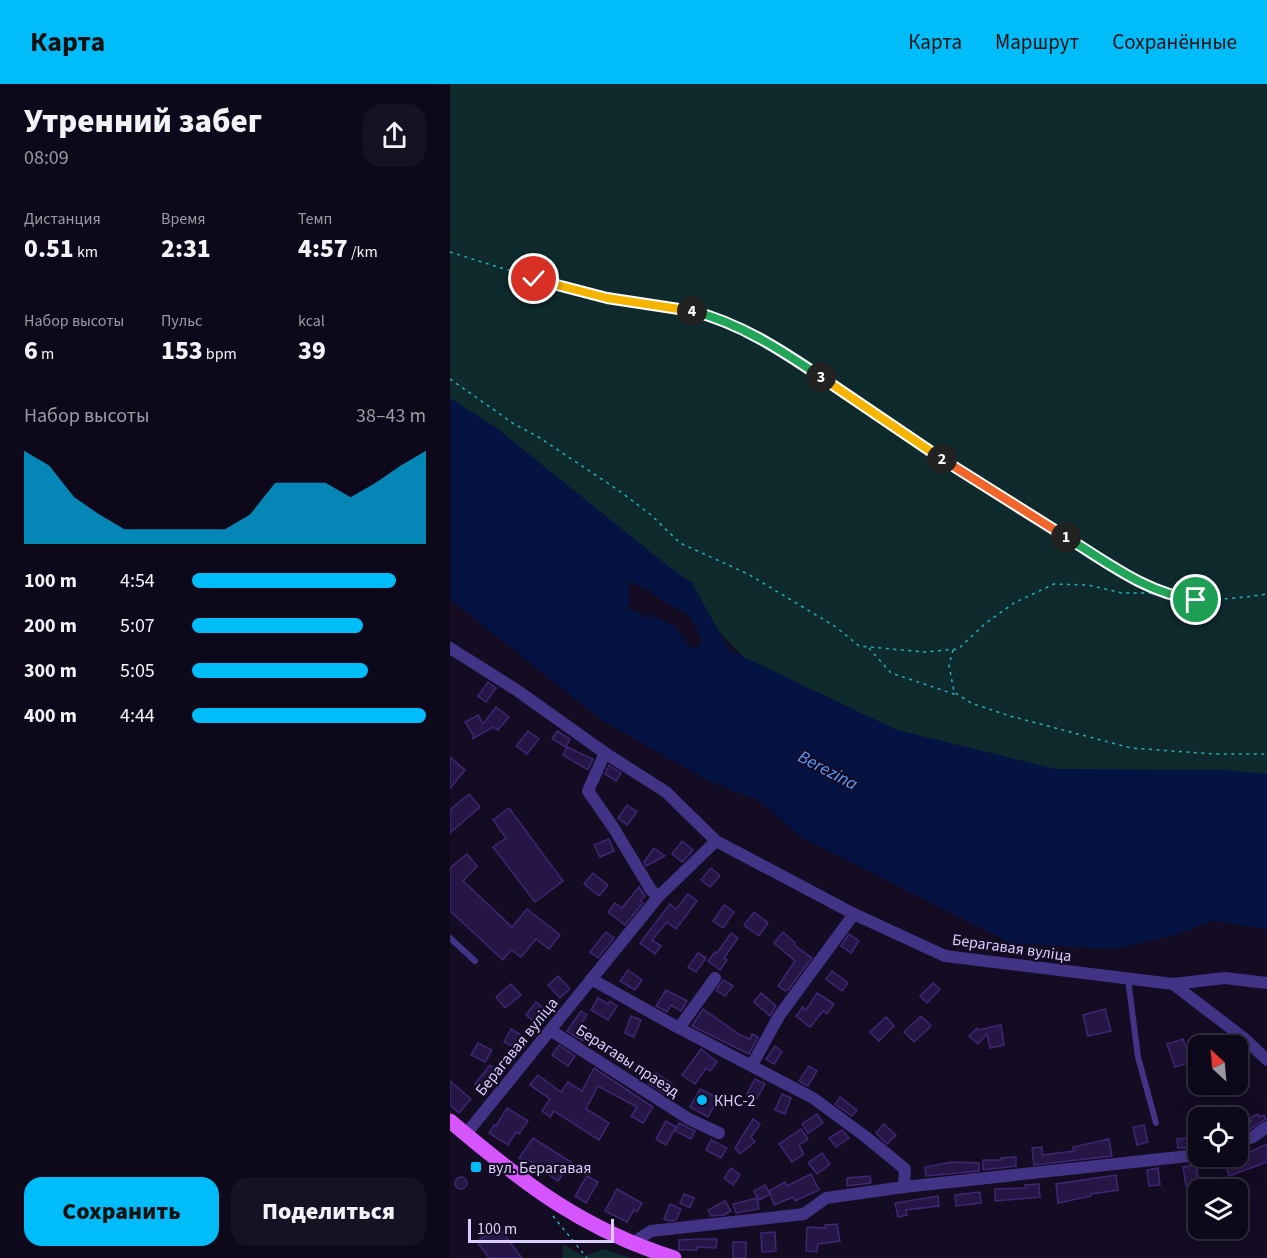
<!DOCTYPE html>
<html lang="ru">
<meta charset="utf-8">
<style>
:root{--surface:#0e091a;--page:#171223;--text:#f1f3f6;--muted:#9b9aa2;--line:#2e2a39;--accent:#00bdf9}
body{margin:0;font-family:"Source Sans 3",sans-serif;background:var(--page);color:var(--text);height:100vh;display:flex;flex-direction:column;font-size:22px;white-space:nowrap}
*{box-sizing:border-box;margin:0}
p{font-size:20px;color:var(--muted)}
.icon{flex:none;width:33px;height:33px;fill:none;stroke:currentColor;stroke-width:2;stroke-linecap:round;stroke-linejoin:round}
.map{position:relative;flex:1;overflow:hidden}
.drawer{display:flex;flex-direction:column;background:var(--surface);width:450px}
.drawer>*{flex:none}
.needle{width:39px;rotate:334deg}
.fabs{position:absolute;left:738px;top:951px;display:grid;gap:12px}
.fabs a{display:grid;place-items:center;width:60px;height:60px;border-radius:12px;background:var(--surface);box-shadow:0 6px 24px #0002,0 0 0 2px var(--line);font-size:30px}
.scale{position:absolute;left:18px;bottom:15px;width:146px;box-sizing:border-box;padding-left:6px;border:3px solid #daceff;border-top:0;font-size:16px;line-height:21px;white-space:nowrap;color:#daceff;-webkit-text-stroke:4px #130c23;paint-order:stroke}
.pin{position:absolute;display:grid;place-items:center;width:51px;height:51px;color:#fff;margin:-26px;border:3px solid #fff;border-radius:50%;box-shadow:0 2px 6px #0007}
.km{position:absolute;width:30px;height:30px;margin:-15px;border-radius:50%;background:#222;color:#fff;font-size:16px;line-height:30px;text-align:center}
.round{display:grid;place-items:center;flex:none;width:63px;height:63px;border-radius:18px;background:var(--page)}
.summary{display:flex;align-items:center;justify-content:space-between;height:102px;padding:0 24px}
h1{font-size:33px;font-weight:800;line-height:45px}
.figures{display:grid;grid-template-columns:repeat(3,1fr);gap:9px;height:102px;padding:6px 24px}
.figures div{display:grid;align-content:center}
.figures b{font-size:26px;font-weight:800}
.figures small{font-size:16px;font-weight:400}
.figures p{font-size:16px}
.chart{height:168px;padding:12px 24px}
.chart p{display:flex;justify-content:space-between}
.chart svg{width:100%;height:108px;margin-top:6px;fill:var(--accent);opacity:.7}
.cta{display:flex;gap:12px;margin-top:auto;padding:12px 24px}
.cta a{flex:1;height:69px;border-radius:18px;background:var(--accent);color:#111;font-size:24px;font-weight:800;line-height:69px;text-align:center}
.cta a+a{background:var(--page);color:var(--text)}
ul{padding:0 24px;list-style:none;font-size:20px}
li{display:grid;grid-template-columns:96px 72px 1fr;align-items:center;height:45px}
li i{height:15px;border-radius:8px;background:var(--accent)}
header{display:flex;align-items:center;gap:36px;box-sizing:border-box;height:84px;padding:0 30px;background:var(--accent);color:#111}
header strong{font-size:28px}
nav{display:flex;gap:33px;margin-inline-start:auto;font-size:21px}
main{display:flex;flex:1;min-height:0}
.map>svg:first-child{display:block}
.green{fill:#0e2a2d}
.water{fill:#051342;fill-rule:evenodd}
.building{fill:#261645;stroke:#402673;stroke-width:1.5}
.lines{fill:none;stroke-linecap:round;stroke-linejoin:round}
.path{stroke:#24b0bd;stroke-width:1.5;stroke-dasharray:3 4.5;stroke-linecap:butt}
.service{stroke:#423386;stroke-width:6}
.minor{stroke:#423386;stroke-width:12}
.primary{stroke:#d755ff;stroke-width:15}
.split-1-casing{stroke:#fff;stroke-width:12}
.split-2-casing{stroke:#fff;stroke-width:12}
.split-3-casing{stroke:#fff;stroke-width:12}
.split-4-casing{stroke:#fff;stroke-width:12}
.split-5-casing{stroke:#fff;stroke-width:12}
.split-1{stroke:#22a559;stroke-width:8}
.split-2{stroke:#f0652b;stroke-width:8}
.split-3{stroke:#f5b400;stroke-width:8}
.split-4{stroke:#22a559;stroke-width:8}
.split-5{stroke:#f5b400;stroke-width:8}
.poi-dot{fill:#00bdf9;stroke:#130c23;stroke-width:2}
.labels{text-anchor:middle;stroke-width:4.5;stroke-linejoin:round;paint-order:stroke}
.street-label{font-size:16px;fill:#daceff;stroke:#130c23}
.poi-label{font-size:16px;fill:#daceff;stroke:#130c23;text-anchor:start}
.water-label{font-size:18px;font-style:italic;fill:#5c9cff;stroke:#130c23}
</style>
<header>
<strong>Карта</strong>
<nav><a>Карта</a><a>Маршрут</a><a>Сохранённые</a></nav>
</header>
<main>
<section class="drawer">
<div class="summary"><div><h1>Утренний забег</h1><p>08:09</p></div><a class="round"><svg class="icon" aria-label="share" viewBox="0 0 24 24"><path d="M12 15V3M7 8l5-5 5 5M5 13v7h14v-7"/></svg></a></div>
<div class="figures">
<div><p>Дистанция</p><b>0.51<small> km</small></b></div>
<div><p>Время</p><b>2:31</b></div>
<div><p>Темп</p><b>4:57<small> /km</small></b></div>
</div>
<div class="figures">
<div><p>Набор высоты</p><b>6<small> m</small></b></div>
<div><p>Пульс</p><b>153<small> bpm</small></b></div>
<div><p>kcal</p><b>39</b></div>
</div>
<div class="chart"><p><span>Набор высоты</span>38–43 m</p>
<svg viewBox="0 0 160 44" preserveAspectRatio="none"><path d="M0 44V6L10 12L20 25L30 32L40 38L50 38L60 38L70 38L80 38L90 32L100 19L110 19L120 19L130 25L140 19L150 12L160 6V44z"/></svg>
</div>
<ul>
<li><b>100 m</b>4:54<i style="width:87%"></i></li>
<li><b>200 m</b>5:07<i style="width:73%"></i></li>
<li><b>300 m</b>5:05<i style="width:75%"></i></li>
<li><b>400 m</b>4:44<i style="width:100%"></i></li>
</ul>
<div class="cta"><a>Сохранить</a><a>Поделиться</a></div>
</section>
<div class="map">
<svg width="817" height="1174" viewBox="0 0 817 1174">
<rect width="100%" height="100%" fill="#130c23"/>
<!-- green -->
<g class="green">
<polygon points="0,0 817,0 817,702 602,691 440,651 294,574 210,485 0,322"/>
<polygon points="113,1160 133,1172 154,1165 181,1174 112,1174"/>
</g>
<!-- water -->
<path class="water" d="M0 314 45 343 213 478 242 499 279 566 447 646 606 685 775 686 817 690V845L763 837 722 852 665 865 560 859 352 754 310 717 259 697 153 637 0 515ZM178 497 197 505 214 518 239 531 252 555 249 562 242 564C235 558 229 545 222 540 214 535 206 536 199 529L195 535 190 529 177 524 180 518Z"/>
<!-- building -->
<g class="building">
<polygon points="38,598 46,604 36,618 28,612"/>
<polygon points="46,623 59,633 48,646 43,643 22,655 24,652 15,638 28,631 33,640"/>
<polygon points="78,647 89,655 77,670 66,662"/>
<polygon points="107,647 120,655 116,663 102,655"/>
<polygon points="117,663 143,675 138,686 113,671"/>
<polygon points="0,673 15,686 0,704"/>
<polygon points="159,681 171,689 166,697 155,690"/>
<polygon points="19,710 30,723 0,749 0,726"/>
<polygon points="177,721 187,728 177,741 168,734"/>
<polygon points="59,724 113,797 85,818 43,763 56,754 43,736"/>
<polygon points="159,755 164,767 150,773 144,761"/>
<polygon points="232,757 243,766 232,778 222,770"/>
<polygon points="204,764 215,772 196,782 194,778"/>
<polygon points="17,770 27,782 13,797 62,843 77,825 110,851 99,865 86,855 71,873 61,866 53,876 0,827 0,784"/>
<polygon points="261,784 270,792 260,803 251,796"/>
<polygon points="143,789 158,801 149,812 134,800"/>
<polygon points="189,803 195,812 190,817 193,819 175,841 158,828 165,819 172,824"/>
<polygon points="238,810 247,817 226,845 217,838 202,856 211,862 205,870 190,859 220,820 226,825"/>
<polygon points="274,821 284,828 273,844 263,837"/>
<polygon points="304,828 318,839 309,852 294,841"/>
<polygon points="156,848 164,854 148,874 140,868"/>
<polygon points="333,848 345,859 344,861 362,874 338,906 335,907 328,902 345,877 324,859"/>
<polygon points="281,849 288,854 274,874 277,876 270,886 258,877 265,868 267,869"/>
<polygon points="399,850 409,857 401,869 391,862"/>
<polygon points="248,869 256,874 246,888 238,883"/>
<polygon points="178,886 192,896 185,906 170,897"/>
<polygon points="382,887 398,899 392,907 376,895"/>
<polygon points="108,892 120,905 110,914 98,901"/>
<polygon points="273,896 283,902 275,912 266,906"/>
<polygon points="483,899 490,905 477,919 470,912"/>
<polygon points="61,900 71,911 55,924 46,913"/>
<polygon points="216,906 237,917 231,927 221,921 217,928 206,922"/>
<polygon points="311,909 326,922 320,932 304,918"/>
<polygon points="367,909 384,920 377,930 373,927 360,943 346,932 353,923 356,926"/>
<polygon points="148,914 158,920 160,917 167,922 158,936 141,926"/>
<polygon points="86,918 97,927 87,940 76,931"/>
<polygon points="253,925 290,951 300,955 302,950 308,953 299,970 242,942"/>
<polygon points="655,925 661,947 638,952 633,931"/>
<polygon points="131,927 137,931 131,940 140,946 133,957 124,952 125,949 123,951 117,947"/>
<polygon points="181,932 191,936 184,953 175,949"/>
<polygon points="436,933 444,942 429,957 420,948"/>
<polygon points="470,933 472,933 481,942 464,958 454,948"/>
<polygon points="551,941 554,961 540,964 537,950 528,960 519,952 527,944 528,946"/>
<polygon points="61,945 75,953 68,965 54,958"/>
<polygon points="733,955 741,978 725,983 717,960"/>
<polygon points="28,959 42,966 35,978 21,971"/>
<polygon points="109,961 125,972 118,982 102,971"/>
<polygon points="325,962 332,968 324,980 316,975"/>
<polygon points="251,965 267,978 260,987 256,984 245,1000 232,991"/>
<polygon points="40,981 51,990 36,1009 25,1000"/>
<polygon points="359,982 367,987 358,1002 349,997"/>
<polygon points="144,984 203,1023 193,1039 181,1032 187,1023 148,1002 136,1025 159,1039 149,1056 104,1027 100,1033 92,1027 100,1015 80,1001 88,991 111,1008 118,998 132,1007"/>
<polygon points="206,989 222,1000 215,1010 198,999"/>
<polygon points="305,995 315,1000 306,1016 297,1010"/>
<polygon points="0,997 21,1015 9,1029 0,1021"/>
<polygon points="250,1005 268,1014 258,1033 240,1023"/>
<polygon points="332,1010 341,1014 335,1030 325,1026"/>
<polygon points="390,1013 407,1026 402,1032 385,1020"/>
<polygon points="57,1024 78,1037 69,1050 66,1048 58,1061 39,1049 44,1041 46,1042"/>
<polygon points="367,1030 373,1039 358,1049 352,1040"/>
<polygon points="808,1030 810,1033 814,1031 816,1035 799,1046 788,1049 788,1043 801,1037 799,1034"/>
<polygon points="303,1035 310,1040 301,1053 305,1058 290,1070 285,1064"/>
<polygon points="216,1037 226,1043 216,1061 206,1055"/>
<polygon points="229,1039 245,1047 241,1055 225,1047"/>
<polygon points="434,1040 446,1051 437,1060 426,1049"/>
<polygon points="694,1041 698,1058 687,1061 683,1043"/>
<polygon points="351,1045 358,1055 349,1061 354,1070 342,1078 329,1060"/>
<polygon points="392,1046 399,1054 386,1063 379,1054"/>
<polygon points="748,1053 748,1063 728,1064 727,1055"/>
<polygon points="83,1054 121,1078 108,1097 78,1076 76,1079 69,1074"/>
<polygon points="659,1055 662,1072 584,1081 582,1064 592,1063 592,1071 624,1067 623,1063"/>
<polygon points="261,1056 277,1064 271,1074 256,1066"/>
<polygon points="817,1060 817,1078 779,1092 775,1078 796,1072 795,1070"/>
<polygon points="372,1069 380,1080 367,1090 358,1079"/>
<polygon points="566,1073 566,1082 533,1086 533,1076 552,1076 551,1074"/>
<polygon points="502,1078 529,1079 529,1087 476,1092 475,1083"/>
<polygon points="746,1081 749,1100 736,1102 733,1083"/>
<polygon points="281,1084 290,1091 283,1101 274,1094"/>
<polygon points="708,1084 710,1101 699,1102 697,1086"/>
<polygon points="361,1090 369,1106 345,1117 343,1113 324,1121 320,1110 309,1116 304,1107 315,1101 320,1110 319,1107 335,1098 337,1102"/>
<polygon points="666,1091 668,1106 641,1110 641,1112 608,1119 606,1100"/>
<polygon points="137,1092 148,1098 136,1119 125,1112"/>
<polygon points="420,1092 421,1099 397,1102 397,1094"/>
<circle cx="11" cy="1099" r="6"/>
<polygon points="589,1100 590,1113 545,1117 545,1105 576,1104 575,1101"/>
<polygon points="167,1105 192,1119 187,1128 184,1126 177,1138 155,1127"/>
<polygon points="530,1108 531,1119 506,1122 505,1111"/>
<polygon points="234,1110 244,1114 240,1124 230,1119"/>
<polygon points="488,1112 489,1122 456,1126 457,1131 448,1133 445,1119"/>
<polygon points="307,1114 309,1125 286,1129 283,1120"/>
<polygon points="275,1117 281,1127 274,1131 261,1132 258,1126"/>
<polygon points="220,1120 231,1125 226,1136 219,1137 214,1135"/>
<polygon points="387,1140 390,1157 368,1160 367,1168 356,1167 357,1143 376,1144 375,1141"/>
<polygon points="48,1142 72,1174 39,1174 27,1158"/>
<polygon points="325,1148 326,1167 312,1168 311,1149"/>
<polygon points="247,1155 267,1155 266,1164 247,1163 247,1166 229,1166 229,1156"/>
<rect x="283" y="1158" width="13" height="16"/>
</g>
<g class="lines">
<!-- path -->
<g class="path">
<path d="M0 168 115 204 164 216 237 226 265 233 288 243 344 275 513 389 701 504C740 520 777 516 817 510"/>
<polyline points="0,295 64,340 87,352 171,408 201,431 230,459 298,490 386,543 409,562 474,568 508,565 536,539 564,519 604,500 638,501 672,509 711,509"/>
<polyline points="419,564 441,589 507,611"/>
<polyline points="503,566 499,581 504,608 521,619 560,632 681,664 764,670 817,670"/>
<polyline points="103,1132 137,1174"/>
</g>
<!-- service -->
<g class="service">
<polyline points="0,854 25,877"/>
<polyline points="678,895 688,973 706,1039"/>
</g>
<!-- minor -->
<g class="minor">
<polyline points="0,564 68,607 155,669 216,708 266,757 404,830 495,872 723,900 775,894 817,899"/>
<polyline points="155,669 138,707 163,743 201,806 208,813"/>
<polyline points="141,895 229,944 363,1014 416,1053 455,1085 454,1103"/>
<polyline points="723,900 795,955 817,976"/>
<polyline points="229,944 265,894"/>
<polyline points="100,946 239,1035 269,1049"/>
<polyline points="302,981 329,932 404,830"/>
<polyline points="16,1050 208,813 266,757"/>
<polyline points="788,1058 803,1053 817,1043"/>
<polyline points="187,1161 190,1154 201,1147 354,1130 376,1114 454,1103 748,1071"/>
</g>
<!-- primary -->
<path class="primary" d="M0 1037C73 1099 132 1145 224 1174"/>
</g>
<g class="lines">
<!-- split-1 casing -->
<g class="split-1-casing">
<path id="split-1" d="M616 453C658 479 696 509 746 516"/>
</g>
<!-- split-2 casing -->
<g class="split-2-casing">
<polyline id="split-2" points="492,375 616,453"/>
</g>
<!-- split-3 casing -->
<g class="split-3-casing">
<polyline id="split-3" points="371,293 492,375"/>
</g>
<!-- split-4 casing -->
<g class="split-4-casing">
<path id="split-4" d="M242 227C290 239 331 266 371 293"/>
</g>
<!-- split-5 casing -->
<g class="split-5-casing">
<polyline id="split-5" points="84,195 157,214 242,227"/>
</g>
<!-- split-1 -->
<use href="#split-1" class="split-1"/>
<!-- split-2 -->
<use href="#split-2" class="split-2"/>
<!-- split-3 -->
<use href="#split-3" class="split-3"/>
<!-- split-4 -->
<use href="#split-4" class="split-4"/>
<!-- split-5 -->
<use href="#split-5" class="split-5"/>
</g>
<!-- markers -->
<g class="poi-dot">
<circle cx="252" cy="1016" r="6"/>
<rect x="20" y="1077" width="12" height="12" rx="3"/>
</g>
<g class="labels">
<!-- street labels -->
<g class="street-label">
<text transform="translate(562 863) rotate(8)" y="6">Берагавая вуліца</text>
<text transform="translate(66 962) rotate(-51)" y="6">Берагавая вуліца</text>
<text transform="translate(178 976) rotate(33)" y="6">Берагавы праезд</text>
</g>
<!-- poi labels -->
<g class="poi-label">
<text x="264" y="1022">КНС-2</text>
<text x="38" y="1089">вул. Берагавая</text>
</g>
<!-- water labels -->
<g class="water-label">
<text transform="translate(378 686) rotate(28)" y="6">Berezina</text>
</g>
</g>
</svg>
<div class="fabs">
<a><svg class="needle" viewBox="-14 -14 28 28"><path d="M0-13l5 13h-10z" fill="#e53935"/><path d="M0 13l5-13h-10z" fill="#9b9aa2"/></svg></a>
<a><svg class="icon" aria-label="locate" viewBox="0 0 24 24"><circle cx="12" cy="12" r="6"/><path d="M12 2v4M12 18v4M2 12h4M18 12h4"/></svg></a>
<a><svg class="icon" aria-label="layers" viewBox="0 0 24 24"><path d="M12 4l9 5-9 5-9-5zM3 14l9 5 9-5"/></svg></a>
</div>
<div class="scale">100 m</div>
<div class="pin" style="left:746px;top:516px;background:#1e9e55"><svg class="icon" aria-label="arrive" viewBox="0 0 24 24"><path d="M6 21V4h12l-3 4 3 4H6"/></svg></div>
<div class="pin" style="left:84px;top:195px;background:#d93025"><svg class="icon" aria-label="check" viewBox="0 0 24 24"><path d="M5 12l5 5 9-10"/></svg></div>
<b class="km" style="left:616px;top:453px">1</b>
<b class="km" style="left:492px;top:375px">2</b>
<b class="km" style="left:371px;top:293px">3</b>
<b class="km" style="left:242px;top:227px">4</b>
</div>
</main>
